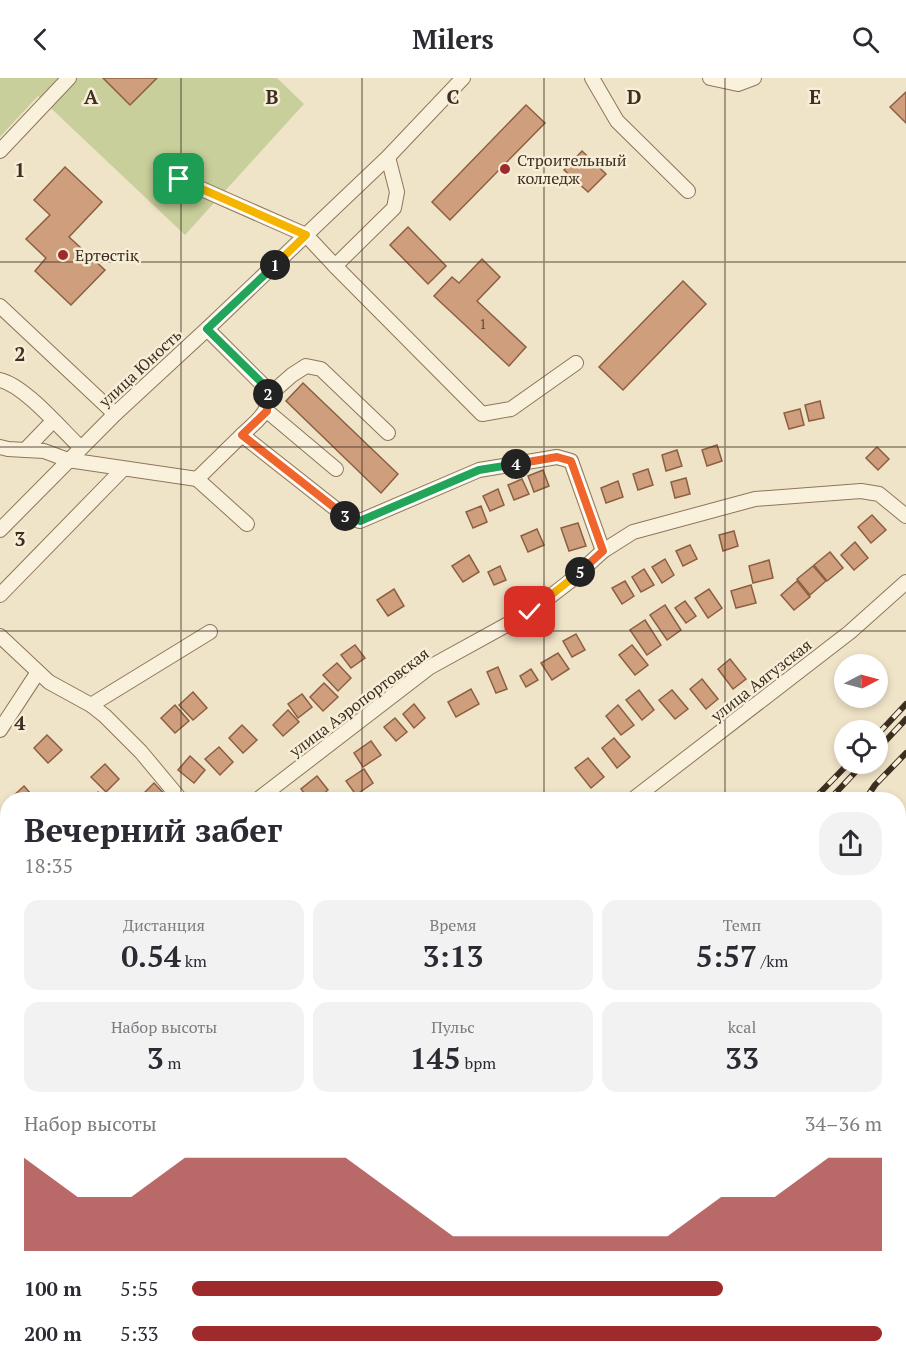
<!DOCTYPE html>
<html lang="ru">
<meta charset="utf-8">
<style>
:root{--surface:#fff;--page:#f2f2f3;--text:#2b2b33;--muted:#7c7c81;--accent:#9e2a2b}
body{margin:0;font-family:"PT Serif",serif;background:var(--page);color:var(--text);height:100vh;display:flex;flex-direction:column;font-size:22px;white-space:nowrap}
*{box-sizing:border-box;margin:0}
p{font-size:20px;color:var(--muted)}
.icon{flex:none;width:33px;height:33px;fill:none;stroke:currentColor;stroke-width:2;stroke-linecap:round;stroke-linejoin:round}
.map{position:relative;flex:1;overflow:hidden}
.panel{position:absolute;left:0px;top:714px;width:906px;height:578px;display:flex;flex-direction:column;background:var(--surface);border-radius:24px 24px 0 0;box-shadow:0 3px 9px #0003}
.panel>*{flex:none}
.needle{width:39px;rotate:84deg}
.controls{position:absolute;left:834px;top:576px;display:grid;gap:12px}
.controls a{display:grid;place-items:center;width:54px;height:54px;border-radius:50%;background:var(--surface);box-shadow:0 3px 9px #0003;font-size:30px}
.pin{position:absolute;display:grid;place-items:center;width:51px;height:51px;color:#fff;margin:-26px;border-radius:12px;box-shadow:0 3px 9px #0006}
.km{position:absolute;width:30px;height:30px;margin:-15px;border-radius:50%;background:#222;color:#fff;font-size:16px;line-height:30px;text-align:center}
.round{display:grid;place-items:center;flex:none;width:63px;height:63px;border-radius:24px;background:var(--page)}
.headline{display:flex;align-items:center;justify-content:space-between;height:102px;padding:0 24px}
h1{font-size:33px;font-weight:700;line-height:45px}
.figures{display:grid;grid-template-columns:repeat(3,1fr);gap:9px;height:102px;padding:6px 24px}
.figures div{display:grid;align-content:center;border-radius:15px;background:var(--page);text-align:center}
.figures b{font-size:30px;font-weight:700}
.figures small{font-size:16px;font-weight:400}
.figures p{font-size:16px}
.chart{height:168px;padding:12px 24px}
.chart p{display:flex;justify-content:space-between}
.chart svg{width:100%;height:108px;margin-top:6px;fill:var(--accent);opacity:.7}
ul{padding:0 24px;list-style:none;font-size:20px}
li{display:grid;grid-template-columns:96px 72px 1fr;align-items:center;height:45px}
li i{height:15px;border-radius:8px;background:var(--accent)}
header{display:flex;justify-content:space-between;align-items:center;height:78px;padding:0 24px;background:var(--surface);font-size:27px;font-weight:700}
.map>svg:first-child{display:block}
.green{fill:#c9cf9b}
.building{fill:#cf9f7d;stroke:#8d5f41;stroke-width:1.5}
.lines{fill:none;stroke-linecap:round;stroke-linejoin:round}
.minor-casing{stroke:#8d765c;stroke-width:16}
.highway-casing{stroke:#5b4430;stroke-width:23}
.minor{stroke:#faf1dc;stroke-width:14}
.highway{stroke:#e0a458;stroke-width:21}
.rail-casing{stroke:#3d2e20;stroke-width:6}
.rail{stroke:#f7eed8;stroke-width:4;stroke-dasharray:11;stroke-linecap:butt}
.split-1-casing{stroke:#fff;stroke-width:12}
.split-2-casing{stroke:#fff;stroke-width:12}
.split-3-casing{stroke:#fff;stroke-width:12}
.split-4-casing{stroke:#fff;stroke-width:12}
.split-5-casing{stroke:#fff;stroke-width:12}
.split-6-casing{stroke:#fff;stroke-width:12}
.split-1{stroke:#f5b400;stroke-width:8}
.split-2{stroke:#22a559;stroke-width:8}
.split-3{stroke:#f0652b;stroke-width:8}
.split-4{stroke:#22a559;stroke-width:8}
.split-5{stroke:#f0652b;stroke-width:8}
.split-6{stroke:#f5b400;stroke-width:8}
.grid{fill:none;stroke:#3d2e20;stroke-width:1.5;stroke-opacity:0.55}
.poi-dot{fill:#9e2a2b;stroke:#f7eed8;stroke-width:2}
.labels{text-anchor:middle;stroke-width:5;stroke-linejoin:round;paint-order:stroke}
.number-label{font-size:14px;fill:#624a37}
.poi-label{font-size:16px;fill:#3d2e20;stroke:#f7eed8;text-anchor:start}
.street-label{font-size:16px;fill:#3d2e20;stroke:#f7eed8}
.grid-label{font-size:20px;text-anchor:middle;font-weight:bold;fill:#3d2e20;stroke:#f7eed8;stroke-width:5;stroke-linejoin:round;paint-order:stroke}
</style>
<header><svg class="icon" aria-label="back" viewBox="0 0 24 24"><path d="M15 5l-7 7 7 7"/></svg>Milers<svg class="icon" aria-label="search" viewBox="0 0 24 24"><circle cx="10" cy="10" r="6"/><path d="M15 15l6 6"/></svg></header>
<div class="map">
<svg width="906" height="1291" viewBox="0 0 906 1291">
<rect width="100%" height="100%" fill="#f0e4c8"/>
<!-- green -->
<polygon class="green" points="0,0 277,0 304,26 185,157 38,18 0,59"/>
<!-- building -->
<g class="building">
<polygon points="103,0 157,0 130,27"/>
<polygon points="906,14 906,45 890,29"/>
<polygon points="526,27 545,45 450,142 432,124"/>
<polygon points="582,73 606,96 588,114 564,92"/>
<polygon points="65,89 102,124 69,159 105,192 71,227 35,193 46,180 26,161 50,137 34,122"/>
<polygon points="408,149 446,188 428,206 390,167"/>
<polygon points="482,181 500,199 477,223 526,269 509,288 434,218 452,199 459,205"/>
<polygon points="683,203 706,226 623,312 599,289"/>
<polygon points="303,305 398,396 381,415 286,323"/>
<polygon points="820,323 824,340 809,343 805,327"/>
<polygon points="800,331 804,347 789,351 784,335"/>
<polygon points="717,367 722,383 707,388 702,372"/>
<polygon points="877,369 889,381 878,392 866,380"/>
<polygon points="677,372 682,388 666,393 662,377"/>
<polygon points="648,391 653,407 638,412 633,396"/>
<polygon points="543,392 549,408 534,414 528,398"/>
<polygon points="686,400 690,416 675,420 671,404"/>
<polygon points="522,401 529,416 514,422 508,407"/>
<polygon points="618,403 623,419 606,425 601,410"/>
<polygon points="498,411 504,427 490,433 483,418"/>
<polygon points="481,428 487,444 473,450 466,434"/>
<polygon points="872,437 886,452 871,465 858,449"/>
<polygon points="578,445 586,468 569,473 561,450"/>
<polygon points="537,451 544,467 528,474 521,458"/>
<polygon points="734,453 738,468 723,473 719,457"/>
<polygon points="855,464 868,480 854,492 841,477"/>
<polygon points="690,467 697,481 683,488 676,473"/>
<polygon points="830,474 843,490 827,503 814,487"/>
<polygon points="469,477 479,494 463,504 452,488"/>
<polygon points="665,481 674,497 662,505 652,489"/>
<polygon points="769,482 773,500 753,505 749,488"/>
<polygon points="500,488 506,502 494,507 488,494"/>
<polygon points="813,488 826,503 810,517 797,501"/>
<polygon points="644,491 654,507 641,514 632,499"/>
<polygon points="625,503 634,518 622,526 612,510"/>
<polygon points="797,503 810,519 794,532 781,517"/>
<polygon points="751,507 756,525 736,530 731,513"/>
<polygon points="394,511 404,528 388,538 377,522"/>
<polygon points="709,511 722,530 708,540 695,520"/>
<polygon points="685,523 696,538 686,545 675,530"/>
<polygon points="665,527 681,552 667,562 650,537"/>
<polygon points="645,542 661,567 647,577 630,552"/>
<polygon points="576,556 585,572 572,579 563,563"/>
<polygon points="355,567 365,580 351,590 341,577"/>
<polygon points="632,567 648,587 635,597 619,577"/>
<polygon points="558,575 569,591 552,602 541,585"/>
<polygon points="730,581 746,601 733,611 718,591"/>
<polygon points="337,585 351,600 338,613 323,597"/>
<polygon points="498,589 507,611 496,615 487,594"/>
<polygon points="531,591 538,602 526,609 520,598"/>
<polygon points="702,601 718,621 706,631 690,611"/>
<polygon points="324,605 338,619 323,633 310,619"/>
<polygon points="471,611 479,626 456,639 448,624"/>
<polygon points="639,612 654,632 642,642 626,622"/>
<polygon points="672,612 688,631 675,641 659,622"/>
<polygon points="193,614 207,630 193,642 179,627"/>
<polygon points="302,616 312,629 298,640 288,626"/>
<polygon points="414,626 425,640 414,650 403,636"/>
<polygon points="175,627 189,643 175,655 161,640"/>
<polygon points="618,627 634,647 621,657 606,638"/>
<polygon points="288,632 299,644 283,658 273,647"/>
<polygon points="395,640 407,654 396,663 384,649"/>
<polygon points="242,647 257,662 243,675 229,660"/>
<polygon points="47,657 62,672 48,685 34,670"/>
<polygon points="614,660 630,679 617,690 602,670"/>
<polygon points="371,663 381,677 363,689 354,675"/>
<polygon points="219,669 233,684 220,697 205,681"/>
<polygon points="190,678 205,692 194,705 178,692"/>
<polygon points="588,680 604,699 591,710 575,690"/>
<polygon points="105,686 119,701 106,714 91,699"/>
<polygon points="364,691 373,705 356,717 346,703"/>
<polygon points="317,698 328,712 316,722 309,722 301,711"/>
<polygon points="154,705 169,721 168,722 144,722 141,718"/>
<polygon points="24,708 36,722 10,722 10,721"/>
<polygon points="98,714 105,722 90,722"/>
<polygon points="906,887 906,907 898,902 898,897"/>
<polygon points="898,913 906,913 906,931 898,932"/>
<polygon points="0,1127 8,1133 0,1145"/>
<polygon points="8,1184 8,1206 0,1198 0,1192"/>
<polygon points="0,1209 8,1217 8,1220 0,1227"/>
<polygon points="642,1284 676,1284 670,1291 636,1291"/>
</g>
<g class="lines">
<!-- minor casing -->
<g class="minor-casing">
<g id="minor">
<polyline points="592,0 617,43 688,113"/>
<polyline points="710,0 738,6 754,0"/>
<polyline points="0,73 69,0"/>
<polyline points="179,101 306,157 335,188 482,336 511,331 576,285"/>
<polyline points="335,188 394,130 397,114 388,79"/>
<polyline points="0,228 115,336"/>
<path d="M207 251 266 310C273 334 258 341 242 357"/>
<path d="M0 302C24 307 61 351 80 369"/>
<polyline points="268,318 292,297 306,288 321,291 388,355"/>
<polyline points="267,333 336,391"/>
<polyline points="0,369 8,371 44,373 68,382 197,401 242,357 346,439 360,443 479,392 557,379 571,383 603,473"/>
<polyline points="25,372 53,343"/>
<polyline points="197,401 247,446"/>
<polyline points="0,452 115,336 207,251 388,79 463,0"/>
<polyline points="0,517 123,391"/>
<polyline points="0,558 49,604 91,627 105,638 141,674 181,722"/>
<polyline points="91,627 210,554"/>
<polyline points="0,652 38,594"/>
<polyline points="257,722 430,589 530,534 569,504 603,473 633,454 755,421 861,413 879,416 906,438"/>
<polyline points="632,722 850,554 906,504"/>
<polyline points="898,777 906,771"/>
<polyline points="0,941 8,934"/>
<polyline points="0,1094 8,1086"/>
<polyline points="425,1284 426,1291"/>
<polyline points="7,1291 14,1284"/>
<polyline points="467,1291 474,1284"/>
<polyline points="601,1291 607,1284"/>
<polyline points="685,1291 691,1284"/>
</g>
</g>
<!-- highway casing -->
<g class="highway-casing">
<g id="highway">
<polyline points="898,1102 906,1094"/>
<polyline points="898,1135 906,1127"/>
<polyline points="727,1291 733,1284"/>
<polyline points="759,1291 765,1284"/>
</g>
</g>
<!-- minor -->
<use href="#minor" class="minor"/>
<!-- highway -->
<use href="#highway" class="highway"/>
<!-- rail casing -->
<g class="rail-casing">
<g id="rail">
<polyline points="878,656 906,626"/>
<polyline points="878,671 906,641"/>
<polyline points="813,722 848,686"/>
<polyline points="829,722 863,686"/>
<polyline points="865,722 875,707 906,675"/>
<polyline points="828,1284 831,1291"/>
<polyline points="259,1291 266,1284"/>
<polyline points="274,1291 281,1284"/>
</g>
</g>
<!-- rail -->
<use href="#rail" class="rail"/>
</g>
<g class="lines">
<!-- split-1 casing -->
<g class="split-1-casing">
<polyline id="split-1" points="179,101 306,157 275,187"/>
</g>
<!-- split-2 casing -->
<g class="split-2-casing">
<polyline id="split-2" points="268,316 266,309 207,251 275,187"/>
</g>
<!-- split-3 casing -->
<g class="split-3-casing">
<polyline id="split-3" points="268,316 267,333 242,357 345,438"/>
</g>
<!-- split-4 casing -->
<g class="split-4-casing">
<polyline id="split-4" points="345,438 360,443 479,392 516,386"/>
</g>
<!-- split-5 casing -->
<g class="split-5-casing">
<polyline id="split-5" points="516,386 557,379 571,383 603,473 580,494"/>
</g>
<!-- split-6 casing -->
<g class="split-6-casing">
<polyline id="split-6" points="530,534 580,494"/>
</g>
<!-- split-1 -->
<use href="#split-1" class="split-1"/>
<!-- split-2 -->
<use href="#split-2" class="split-2"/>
<!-- split-3 -->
<use href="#split-3" class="split-3"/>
<!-- split-4 -->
<use href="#split-4" class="split-4"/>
<!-- split-5 -->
<use href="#split-5" class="split-5"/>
<!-- split-6 -->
<use href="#split-6" class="split-6"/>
</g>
<!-- grid -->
<path class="grid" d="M181 0V722M362 0V722M544 0V722M725 0V722M0 184H906M0 369H906M0 553H906M0 738H8M898 738H906M0 922H8M898 922H906M0 1107H8M898 1107H906M181 1284V1291M362 1284V1291M544 1284V1291M725 1284V1291"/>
<!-- markers -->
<g class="poi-dot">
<circle cx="505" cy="91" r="6"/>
<circle cx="63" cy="177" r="6"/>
</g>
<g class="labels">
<!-- number labels -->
<g class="number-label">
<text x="483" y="251">1</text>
</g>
<!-- poi labels -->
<g class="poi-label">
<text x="517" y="88">Строительный<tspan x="517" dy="18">колледж</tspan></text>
<text x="75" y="183">Ертөстіқ</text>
</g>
<!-- street labels -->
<g class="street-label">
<text transform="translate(140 290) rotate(-43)" y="6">улица Юность</text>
<text transform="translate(761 602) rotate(-38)" y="6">улица Аягузская</text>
<text transform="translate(359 624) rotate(-37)" y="6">улица Аэропортовская</text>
</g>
</g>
<g class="grid-label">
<text x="91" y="26">A</text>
<text x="272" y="26">B</text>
<text x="453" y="26">C</text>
<text x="634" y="26">D</text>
<text x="815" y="26">E</text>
<text x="20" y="99">1</text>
<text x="20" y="283">2</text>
<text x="20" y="468">3</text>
<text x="20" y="652">4</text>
</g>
</svg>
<div class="controls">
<a><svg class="needle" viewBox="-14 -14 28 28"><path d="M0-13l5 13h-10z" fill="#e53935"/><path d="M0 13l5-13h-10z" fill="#7c7c81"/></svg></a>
<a><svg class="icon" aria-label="locate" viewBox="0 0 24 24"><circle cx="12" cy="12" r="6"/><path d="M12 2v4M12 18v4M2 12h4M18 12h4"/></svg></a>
</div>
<div class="pin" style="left:179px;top:101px;background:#1e9e55"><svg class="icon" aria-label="arrive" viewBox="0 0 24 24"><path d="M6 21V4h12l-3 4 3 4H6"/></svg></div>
<div class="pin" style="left:530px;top:534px;background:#d93025"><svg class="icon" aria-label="check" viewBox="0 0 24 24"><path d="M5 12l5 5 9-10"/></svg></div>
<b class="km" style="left:275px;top:187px">1</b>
<b class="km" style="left:268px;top:316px">2</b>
<b class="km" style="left:345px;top:438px">3</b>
<b class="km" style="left:516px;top:386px">4</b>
<b class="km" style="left:580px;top:494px">5</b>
<section class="panel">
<div class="headline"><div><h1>Вечерний забег</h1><p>18:35</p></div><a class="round"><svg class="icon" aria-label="share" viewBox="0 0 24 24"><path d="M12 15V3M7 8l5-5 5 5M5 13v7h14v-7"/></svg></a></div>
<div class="figures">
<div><p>Дистанция</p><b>0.54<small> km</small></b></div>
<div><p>Время</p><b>3:13</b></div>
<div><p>Темп</p><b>5:57<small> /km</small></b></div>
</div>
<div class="figures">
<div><p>Набор высоты</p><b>3<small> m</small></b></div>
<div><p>Пульс</p><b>145<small> bpm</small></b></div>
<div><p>kcal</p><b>33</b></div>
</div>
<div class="chart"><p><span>Набор высоты</span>34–36 m</p>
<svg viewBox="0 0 160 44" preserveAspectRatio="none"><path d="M0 44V6L10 22L20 22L30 6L40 6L50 6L60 6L70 22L80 38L90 38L100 38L110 38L120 38L130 22L140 22L150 6L160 6V44z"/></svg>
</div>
<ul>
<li><b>100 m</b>5:55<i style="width:77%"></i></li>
<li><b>200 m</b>5:33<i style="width:100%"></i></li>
</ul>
</section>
</div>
